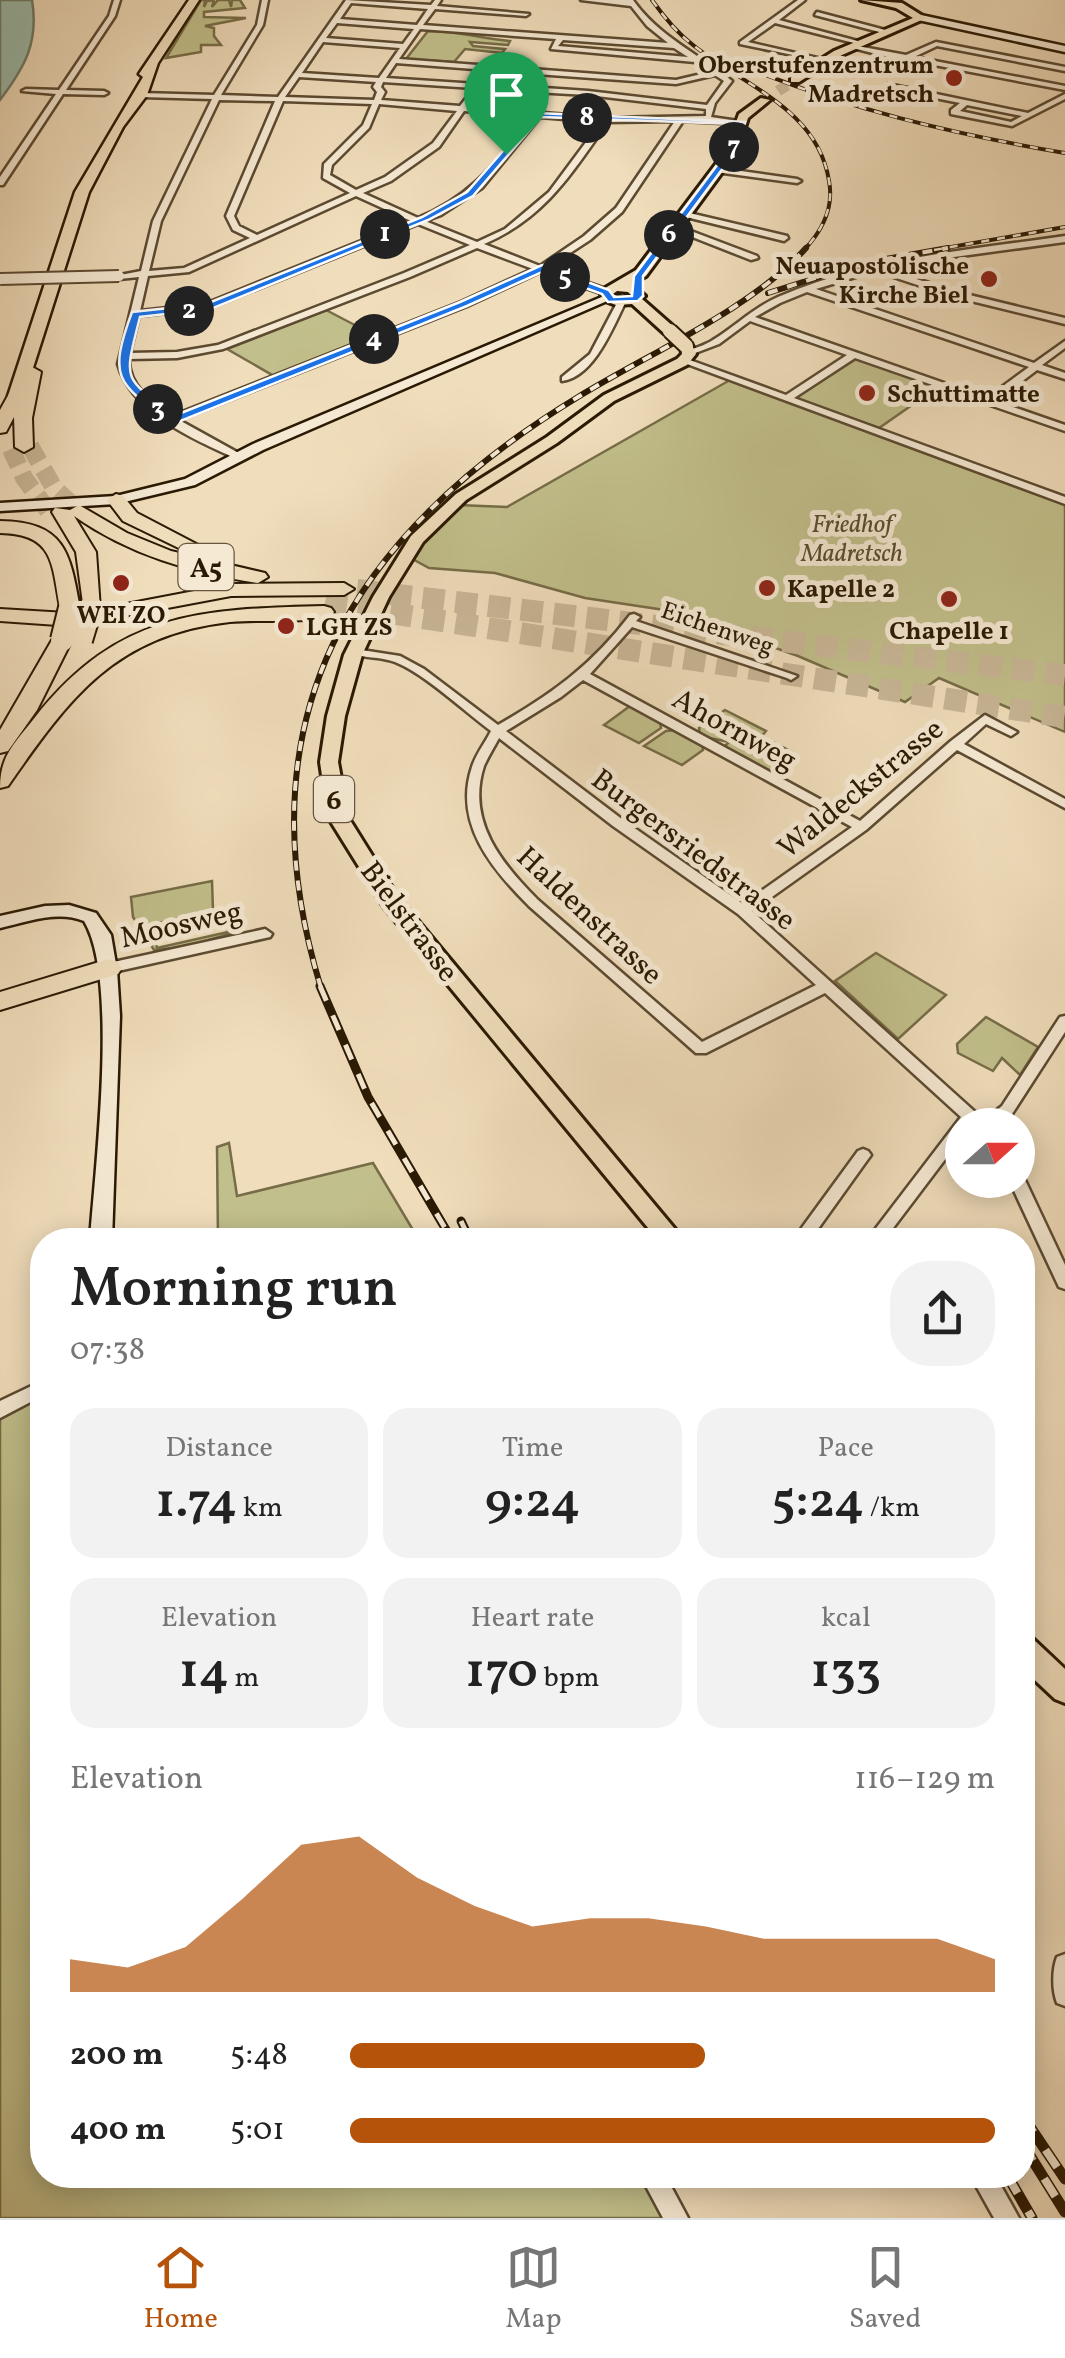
<!DOCTYPE html>
<meta charset="utf-8">
<style>
:root{--surface:#fff;--page:#f2f2f2;--text:#222;--muted:#767676;--line:#e0e0e0;--accent:#b45309}
body{margin:0;font-family:Vollkorn,serif;background:var(--page);color:var(--text);height:100vh;display:flex;flex-direction:column;font-size:38px;white-space:nowrap}
*{box-sizing:border-box;margin:0}
p{font-size:32px;color:var(--muted)}
.icon{flex:none;width:55px;height:55px;fill:none;stroke:currentColor;stroke-width:2;stroke-linecap:round;stroke-linejoin:round}
.map{position:relative;flex:1;overflow:hidden}
.drawer{position:absolute;left:30px;top:1228px;width:1005px;height:960px;display:flex;flex-direction:column;background:var(--surface);border-radius:40px;box-shadow:0 5px 25px #0003}
.drawer>*{flex:none}
.needle{width:65px;rotate:69deg}
.controls{position:absolute;left:945px;top:1108px;display:grid;gap:20px}
.controls a{display:grid;place-items:center;width:90px;height:90px;border-radius:50%;background:var(--surface);box-shadow:0 5px 25px #0003;font-size:50px}
.pin{position:absolute;display:grid;place-items:center;width:85px;height:85px;color:#fff;margin:-102px -42px;border-radius:50% 50% 50% 0;rotate:-45deg;box-shadow:0 0 10px #0007}
.pin .icon{rotate:45deg}
.km{position:absolute;width:50px;height:50px;margin:-25px;border-radius:50%;background:#222;color:#fff;font-size:28px;line-height:50px;text-align:center}
.round{display:grid;place-items:center;flex:none;width:105px;height:105px;border-radius:40px;background:var(--page)}
.overview{display:flex;align-items:center;justify-content:space-between;height:170px;padding:0 40px}
h1{font-size:55px;font-weight:600;line-height:75px}
.stats{display:grid;grid-template-columns:repeat(3,1fr);gap:15px;height:170px;padding:10px 40px}
.stats div{display:grid;align-content:center;border-radius:25px;background:var(--page);text-align:center}
.stats b{font-size:50px;font-weight:600}
.stats small{font-size:28px;font-weight:400}
.stats p{font-size:28px}
.chart{height:280px;padding:20px 40px}
.chart p{display:flex;justify-content:space-between}
.chart svg{width:100%;height:180px;margin-top:10px;fill:var(--accent);opacity:.7}
ul{padding:0 40px;list-style:none;font-size:32px}
li{display:grid;grid-template-columns:160px 120px 1fr;align-items:center;height:75px}
li i{height:25px;border-radius:12px;background:var(--accent)}
.tab-bar{display:flex;justify-content:space-around;align-items:center;height:140px;border-top:2px solid var(--line);background:var(--surface);font-size:28px;color:var(--muted)}
.tab-bar a{display:grid;justify-items:center;gap:5px}
.tab-bar .active{color:var(--accent)}
.map>svg:first-child{display:block}
.green{fill:#c1bf8b;stroke:#766c47;stroke-width:2.5}
.water{fill:#9bbcac;stroke:#6e7b68;stroke-width:2.5}
.lines{fill:none;stroke-linecap:round;stroke-linejoin:round}
.primary-tunnel{stroke:#c8b696;stroke-width:11;stroke-dasharray:11 5;stroke-linecap:butt}
.motorway-tunnel-far1{stroke:#c8b696;stroke-width:18;stroke-dasharray:18 9;stroke-linecap:butt}
.motorway-tunnel{stroke:#c8b696;stroke-width:22;stroke-dasharray:22 11;stroke-linecap:butt}
.minor-casing{stroke:#5c4a31;stroke-width:5}
.secondary-casing{stroke:#2a1903;stroke-width:5}
.primary-casing{stroke:#2a1903;stroke-width:6}
.trunk-casing{stroke:#2a1903;stroke-width:5}
.motorway-casing{stroke:#2a1903;stroke-width:4}
.minor{fill:#f5e9d3;fill-rule:evenodd}
.secondary{fill:#f5e9d3;fill-rule:evenodd}
.primary{fill:#f0ddbb;fill-rule:evenodd}
.trunk{fill:#f0ddbb;fill-rule:evenodd}
.motorway{fill:#f0ddbb;fill-rule:evenodd}
.rail-far3-casing{stroke:#2a1903;stroke-width:4}
.rail-far2-casing{stroke:#2a1903;stroke-width:6}
.rail-far1-casing{stroke:#2a1903;stroke-width:9}
.rail-casing{stroke:#2a1903;stroke-width:11}
.rail-far3{stroke:#f5e9d3;stroke-width:2.5;stroke-dasharray:8;stroke-linecap:butt}
.rail-far2{stroke:#f5e9d3;stroke-width:4;stroke-dasharray:10;stroke-linecap:butt}
.rail-far1{stroke:#f5e9d3;stroke-width:5;stroke-dasharray:16;stroke-linecap:butt}
.rail{stroke:#f5e9d3;stroke-width:8;stroke-dasharray:21;stroke-linecap:butt}
.minor-bridge-casing{stroke:#5c4a31;stroke-width:14;stroke-linecap:butt}
.primary-bridge-casing{stroke:#2a1903;stroke-width:18;stroke-linecap:butt}
.motorway-bridge-casing{stroke:#2a1903;stroke-width:26;stroke-linecap:butt}
.minor-bridge{stroke:#f5e9d3;stroke-width:10}
.primary-bridge{stroke:#f0ddbb;stroke-width:14}
.motorway-bridge{stroke:#f0ddbb;stroke-width:22}
.route{fill:#1a73e8;stroke:#fff;stroke-width:2.5;fill-rule:evenodd}
.poi-dot{fill:#8f2418;stroke:#f5e9d3;stroke-width:4}
.labels{text-anchor:middle;stroke-width:10;stroke-linejoin:round;paint-order:stroke}
.far-poi-label{font-size:25px;font-weight:bold;fill:#2a1903;stroke:#f5e9d3;text-anchor:start}
.far-park-label{font-size:25px;font-style:italic;fill:#574b2c;stroke:#f5e9d3}
.far-street-label{font-size:25px;fill:#2a1903;stroke:#f5e9d3}
.shield{fill:#f5e9d3;stroke:#675741;stroke-width:2.5}
.shield-label{font-size:28px;font-weight:bold;fill:#2a1903}
.street-label{font-size:30px;fill:#2a1903;stroke:#f5e9d3}
</style>
<div class="map">
<svg width="1065" height="2218" viewBox="0 0 1065 2218">
<rect width="100%" height="100%" fill="#f0ddbb"/>
<filter id="stains"><feTurbulence type="fractalNoise" baseFrequency=".002" numOctaves="4"/><feColorMatrix values="0 0 0 0 .2 0 0 0 0 .09 0 0 0 0 .02 0 0 0 .5 -.17"/></filter>
<radialGradient id="worn" r=".72"><stop offset=".6" stop-color="#630" stop-opacity="0"/><stop offset="1" stop-color="#630" stop-opacity=".3"/></radialGradient>
<!-- green -->
<g class="green">
<polygon points="201,0 205,0 204,7 207,1 214,0 212,7 218,0 229,0 231,7 232,0 240,0 245,8 204,12 204,17 246,18 205,26 214,28 214,36 221,45 201,45 201,52 166,58"/>
<path d="M428 31C459 31 479 38 510 41L508 45 470 42 473 46 505 49 502 53 465 49 454 62 406 59Z"/>
<polygon points="326,310 374,335 274,376 227,349"/>
<polygon points="856,359 938,387 879,428 795,398"/>
<polygon points="730,380 1065,501 1065,732 939,678 905,702 798,656 671,611 585,598 495,573 429,568 407,556 458,505 507,507"/>
<polygon points="630,706 660,722 661,728 639,743 604,725"/>
<polygon points="725,710 766,731 762,736 792,752 779,763 786,768 776,774 724,747 729,742 700,736 699,728"/>
<polygon points="676,730 702,744 703,750 682,765 644,746 666,731"/>
<polygon points="212,881 213,910 151,925 157,948 228,932 228,925 242,925 240,931 184,947 154,950 133,917 131,897"/>
<polygon points="876,953 946,995 898,1039 835,981"/>
<polygon points="986,1017 1038,1047 1020,1075 1002,1058 993,1071 958,1053 957,1044"/>
<polygon points="229,1143 237,1196 373,1163 419,1240 218,1240 217,1147"/>
<polygon points="42,1388 42,2175 652,2175 676,2218 0,2218 0,1410"/>
</g>
<!-- water -->
<path class="water" d="M0 0H32C39 42 25 67 0 100Z"/>
<g class="lines">
<!-- primary-tunnel -->
<polyline class="primary-tunnel" points="778,91 795,80"/>
<!-- motorway-tunnel-far1 -->
<g class="motorway-tunnel-far1">
<polyline points="30,446 54,488 79,511"/>
<polyline points="11,449 24,478 50,513"/>
</g>
<!-- motorway-tunnel -->
<g class="motorway-tunnel">
<polyline points="357,590 1065,675"/>
<polyline points="325,603 1065,717"/>
</g>
<!-- minor casing -->
<g class="minor-casing">
<g id="minor">
<polygon points="114,0 120,0 115,16 66,90 104,91 108,93 104,95 63,94 3,185 0,185 0,177 56,94 22,91 26,89 59,90 109,16"/>
<path d="M262 0H268L263 25 221 95 278 97 346 0 431 5 435 0H441L437 6 529 14 526 16 435 9 423 25 668 43 647 26 631 6 581 0H633C659 37 699 54 732 81L715 103 711 117 745 122 741 124 683 121 622 212 590 240 547 268 609 290V294H603L540 272 467 306 179 420 244 456 235 458C193 439 132 413 118 364L139 277 119 279 115 276 141 271 153 221 212 99 141 97 137 95 141 93 214 95 257 25ZM351 3 428 9 417 25 340 19ZM337 23 414 29 403 44 326 38ZM420 29 556 39 551 49 695 62 710 72 676 80 399 59ZM563 40 674 48 688 57 558 46ZM323 42 400 48 379 78 302 73ZM396 63 487 70 477 84 386 78ZM494 71 676 84 715 75 724 81 707 105 588 91 484 84ZM299 77 376 82 373 87 377 92 374 100 285 97ZM383 82 474 88 460 106 381 100 385 92 381 87ZM481 89 588 95 706 109V116L606 118 468 107ZM219 100 275 101 226 216 233 230 250 238 184 268 149 271 161 221ZM283 101 372 104 363 125 324 164 323 178 350 193 257 235 239 226 234 216ZM379 104 457 111 433 143 385 177 356 190 330 175 332 165 369 128ZM464 111 533 117C497 160 473 196 418 218L363 193 391 181 439 147ZM540 117 601 122 549 192 505 229 477 242 425 221 441 215 482 188ZM675 121 616 208 584 236 540 266 484 244C545 218 571 174 608 122ZM356 196 411 221 205 304 140 311 148 276 189 272ZM418 224 470 245 404 273 218 345 177 352 130 353 139 316 210 308ZM477 248 533 269 461 302 172 416C152 402 128 386 129 359L177 358 223 349 410 277Z"/>
<polygon points="798,0 805,0 779,20 865,43 862,45 775,23 748,42 826,60 826,62 740,44 740,42"/>
<polygon points="817,12 889,31 890,32 887,34 815,15"/>
<polygon points="936,42 1065,67 1065,71 937,46 914,57 1065,86 1065,90 908,60 904,61 849,47 852,45 906,55"/>
<path d="M888 84 1028 113 1065 94V99L1012 126 951 114V110L960 103 885 88ZM967 105 1022 116 1011 122 960 111Z"/>
<polygon points="719,168 797,179 801,181 797,183 716,172 715,170"/>
<polygon points="685,212 787,236 788,238 784,241 682,216 682,212"/>
<polygon points="675,225 757,256 758,258 751,260 672,229 671,227"/>
<path d="M1065 236V242L939 259 885 269 957 292 1065 318V324L951 296 875 271 816 289 1034 363 1065 341V348L1042 365 1065 373V379L1037 370 996 401 1065 425V431L855 358 794 398 1065 497V504L679 361 687 359 786 395 847 355 750 321 719 344 690 355 685 352C694 348 704 346 713 340 736 326 753 308 778 297 868 258 969 250 1065 236ZM807 292 1029 367 987 398 755 317 780 303Z"/>
<path d="M619 299 626 301C613 327 594 377 562 381V377L590 354Z"/>
<path d="M634 614 640 617 636 621 797 676 791 680 787 678 632 627 590 674 860 821 951 741 985 715 1017 732 1011 736 986 724 964 744 1065 799V808L957 750 866 830 752 911 984 1120 1002 1106 1060 1017 1065 1016V1032L1012 1114 998 1125H962V1137L884 1240H867L961 1117 825 993 706 1053H696L529 906C492 869 453 823 472 767 476 754 485 743 491 731 464 711 425 674 395 662 380 656 363 659 349 652L355 649 400 656 424 669 498 725C552 694 592 665 630 615ZM583 680 852 827 743 904 623 820 506 731 561 697ZM499 738 613 826 738 914 816 985 702 1042 538 900C502 864 466 821 484 766 488 757 494 747 499 738Z"/>
<polygon points="265,929 272,934 270,937 109,973 102,968 109,963"/>
<polygon points="863,1149 868,1151 871,1155 868,1159 810,1240 793,1240 858,1151"/>
<polygon points="1018,1174 1022,1176 1025,1180 1065,1265 1065,1289 1059,1287 1009,1180 1018,1180"/>
<polygon points="42,1381 42,1396 0,1418 0,1401"/>
<path d="M1065 1954V2006L1057 2003C1052 1990 1052 1970 1057 1957Z"/>
<polygon points="640,2175 665,2175 688,2218 663,2218"/>
<polygon points="970,2175 995,2175 1019,2218 994,2218"/>
</g>
</g>
<!-- secondary casing -->
<g class="secondary-casing">
<g id="secondary">
<polygon points="921,15 1065,46 1065,52 918,20"/>
<polygon points="604,296 614,298 263,450 195,485 116,504 0,511 0,503 116,496 185,479 253,444"/>
<path d="M69 905 96 913 111 935 117 970 120 1016 112 1240H90C95 1168 119 978 84 921 57 910 27 922 0 928V916L45 906Z"/>
</g>
</g>
<!-- primary casing -->
<g class="primary-casing">
<g id="primary">
<polygon points="861,0 902,3 926,18 842,55 799,82 791,82 791,78 834,51 913,18 896,8"/>
<path d="M761 98 770 100 748 118 737 152 646 276 632 284 645 296 642 299 675 328V334H665L632 304 616 305 603 300 600 291 636 270 725 152 739 114ZM617 291 628 292 631 295 621 298 613 294Z"/>
<polygon points="681,343 691,343 696,354 687,365 614,401 557,443 466,500 423,542 389,597 362,655 345,716 338,762 348,817 398,897 684,1240 658,1240 384,907 328,817 320,762 327,716 344,655 373,597 411,536 456,494 547,437 604,395 677,359 682,354"/>
<polygon points="1022,1634 1032,1638 1065,1669 1065,1703 1055,1699 1022,1668"/>
</g>
</g>
<!-- trunk casing -->
<g class="trunk-casing">
<polygon id="trunk" points="189,0 199,0 158,63 147,95 123,127 89,192 24,396 10,399 8,396 75,192 143,77 139,74"/>
</g>
<!-- motorway casing -->
<g class="motorway-casing">
<g id="motorway">
<polygon points="32,367 41,372 32,418 33,447 24,452 15,447 14,417 6,432 0,433 0,410 10,392 19,392 23,372"/>
<polygon points="116,494 123,496 137,513 204,548 194,554 187,552 123,521 107,500"/>
<path d="M79 505 127 533 171 551 265 573 268 577 258 583C192 573 130 555 74 516L96 552 100 609 231 584 344 583 354 589 344 595 231 596 72 626 0 621V609L67 613 60 608C52 563 54 534 0 533V521C65 522 70 552 80 608L72 614 84 611 76 552 52 512 55 508 70 510Z"/>
<path d="M324 606 331 608 334 612 331 616C299 624 263 619 230 622 115 635 70 697 8 786L0 788C0 754 16 742 36 716 119 612 200 609 324 606Z"/>
<polygon points="62,634 72,640 37,710 8,751 0,753 0,730 52,640"/>
<polygon points="109,959 118,962 122,968 118,974 0,1010 0,992"/>
</g>
</g>
<!-- minor -->
<use href="#minor" class="minor"/>
<!-- secondary -->
<use href="#secondary" class="secondary"/>
<!-- primary -->
<use href="#primary" class="primary"/>
<!-- trunk -->
<use href="#trunk" class="trunk"/>
<!-- motorway -->
<use href="#motorway" class="motorway"/>
<!-- rail-far3 casing -->
<g class="rail-far3-casing">
<g id="rail-far3">
<path d="M652 0C664 17 676 32 693 45 744 86 818 109 829 181 834 207 822 231 804 250"/>
<path d="M738 64C843 108 953 134 1065 153"/>
<polyline points="934,250 1065,227"/>
</g>
</g>
<!-- rail-far2 casing -->
<g class="rail-far2-casing">
<g id="rail-far2">
<polyline points="768,293 863,263 948,248"/>
<path d="M321 988C239 720 349 536 578 397 648 354 753 308 806 248"/>
</g>
</g>
<!-- rail-far1 casing -->
<g class="rail-far1-casing">
<g id="rail-far1">
<polyline points="320,986 368,1097 452,1240"/>
<polyline points="461,1221 470,1240"/>
</g>
</g>
<!-- rail casing -->
<g class="rail-casing">
<g id="rail">
<polyline points="1022,2115 1065,2179"/>
<polyline points="1022,2143 1065,2212"/>
<polyline points="1007,2175 1032,2218"/>
</g>
</g>
<!-- rail-far3 -->
<use href="#rail-far3" class="rail-far3"/>
<!-- rail-far2 -->
<use href="#rail-far2" class="rail-far2"/>
<!-- rail-far1 -->
<use href="#rail-far1" class="rail-far1"/>
<!-- rail -->
<use href="#rail" class="rail"/>
<!-- minor-bridge casing -->
<g class="minor-bridge-casing">
<polyline id="minor-bridge" points="0,279 119,276"/>
</g>
<!-- primary-bridge casing -->
<g class="primary-bridge-casing">
<polyline id="primary-bridge" points="670,331 686,346"/>
</g>
<!-- motorway-bridge casing -->
<g class="motorway-bridge-casing">
<g id="motorway-bridge">
<polyline points="62,640 70,608"/>
<polyline points="81,640 91,607"/>
</g>
</g>
<!-- minor-bridge -->
<use href="#minor-bridge" class="minor-bridge"/>
<!-- primary-bridge -->
<use href="#primary-bridge" class="primary-bridge"/>
<!-- motorway-bridge -->
<use href="#motorway-bridge" class="motorway-bridge"/>
</g>
<!-- route -->
<path class="route" d="M536 113 745 122 735 152 643 276V296L638 301 608 302 602 294 542 272 467 306 178 422H171C118 384 107 379 132 312L206 304 422 217 467 192ZM541 117 736 124 727 152 634 276 632 296 614 297 609 290 542 265 460 302 176 415C121 377 124 381 140 317L211 309 428 220 473 196Z"/>
<!-- markers -->
<g class="poi-dot">
<circle cx="954" cy="78" r="10"/>
<circle cx="989" cy="279" r="10"/>
<circle cx="867" cy="393" r="10"/>
<circle cx="121" cy="583" r="10"/>
<circle cx="767" cy="588" r="10"/>
<circle cx="949" cy="599" r="10"/>
<circle cx="286" cy="626" r="10"/>
</g>
<g class="labels">
<!-- far-poi labels -->
<g class="far-poi-label">
<text x="934" y="73" text-anchor="end">Oberstufenzentrum<tspan x="934" dy="29">Madretsch</tspan></text>
<text x="969" y="274" text-anchor="end">Neuapostolische<tspan x="969" dy="29">Kirche Biel</tspan></text>
<text x="887" y="402">Schuttimatte</text>
<text x="787" y="597">Kapelle 2</text>
<text x="121" y="623" text-anchor="middle">WEI ZO</text>
<text x="306" y="635">LGH ZS</text>
<text x="949" y="639" text-anchor="middle">Chapelle 1</text>
</g>
<!-- far-park labels -->
<g class="far-park-label">
<text x="852" y="532">Friedhof<tspan x="852" dy="29">Madretsch</tspan></text>
</g>
<!-- far-street labels -->
<g class="far-street-label">
<text transform="translate(718 627) rotate(19)" y="9">Eichenweg</text>
</g>
<!-- shield labels -->
<g class="shield">
<rect x="178.5" y="544" width="55" height="46" rx="8"/>
<rect x="314" y="776" width="40" height="46" rx="8"/>
</g>
<g class="shield-label">
<text x="206" y="577">A5</text>
<text x="334" y="809">6</text>
</g>
<!-- street labels -->
<g class="street-label">
<text transform="translate(735 729) rotate(29)" y="10">Ahornweg</text>
<text transform="translate(860 788) rotate(-39)" y="10">Waldeckstrasse</text>
<text transform="translate(694 849) rotate(37)" y="10">Burgersriedstrasse</text>
<text transform="translate(590 915) rotate(43)" y="10">Haldenstrasse</text>
<text transform="translate(410 921) rotate(53)" y="10">Bielstrasse</text>
<text transform="translate(181 924) rotate(-13)" y="10">Moosweg</text>
</g>
</g>
<rect width="100%" height="100%" filter="url(#stains)"/>
<rect width="100%" height="100%" fill="url(#worn)"/>
</svg>
<div class="controls">
<a><svg class="needle" viewBox="-14 -14 28 28"><path d="M0-13l5 13h-10z" fill="#e53935"/><path d="M0 13l5-13h-10z" fill="#767676"/></svg></a>
</div>
<div class="pin" style="left:506px;top:154px;background:#1e9e55"><svg class="icon" aria-label="arrive" viewBox="0 0 24 24"><path d="M6 21V4h12l-3 4 3 4H6"/></svg></div>
<b class="km" style="left:385px;top:234px">1</b>
<b class="km" style="left:189px;top:311px">2</b>
<b class="km" style="left:158px;top:409px">3</b>
<b class="km" style="left:374px;top:339px">4</b>
<b class="km" style="left:565px;top:277px">5</b>
<b class="km" style="left:669px;top:235px">6</b>
<b class="km" style="left:734px;top:147px">7</b>
<b class="km" style="left:587px;top:118px">8</b>
<section class="drawer">
<div class="overview"><div><h1>Morning run</h1><p>07:38</p></div><a class="round"><svg class="icon" aria-label="share" viewBox="0 0 24 24"><path d="M12 15V3M7 8l5-5 5 5M5 13v7h14v-7"/></svg></a></div>
<div class="stats">
<div><p>Distance</p><b>1.74<small> km</small></b></div>
<div><p>Time</p><b>9:24</b></div>
<div><p>Pace</p><b>5:24<small> /km</small></b></div>
</div>
<div class="stats">
<div><p>Elevation</p><b>14<small> m</small></b></div>
<div><p>Heart rate</p><b>170<small> bpm</small></b></div>
<div><p>kcal</p><b>133</b></div>
</div>
<div class="chart"><p><span>Elevation</span>116–129 m</p>
<svg viewBox="0 0 160 44" preserveAspectRatio="none"><path d="M0 44V36L10 38L20 33L30 21L40 8L50 6L60 16L70 23L80 28L90 26L100 26L110 28L120 31L130 31L140 31L150 31L160 36V44z"/></svg>
</div>
<ul>
<li><b>200 m</b>5:48<i style="width:55%"></i></li>
<li><b>400 m</b>5:01<i style="width:100%"></i></li>
</ul>
</section>
</div>
<nav class="tab-bar">
<a class="active"><svg class="icon" aria-label="home" viewBox="0 0 24 24"><path d="M3 11l9-7 9 7M6 9v11h12V9"/></svg>Home</a>
<a><svg class="icon" aria-label="map" viewBox="0 0 24 24"><path d="M3 6l6-2 6 2 6-2v14l-6 2-6-2-6 2zM9 4v14M15 6v14"/></svg>Map</a>
<a><svg class="icon" aria-label="saved" viewBox="0 0 24 24"><path d="M7 4h10v16l-5-4-5 4z"/></svg>Saved</a>
</nav>
